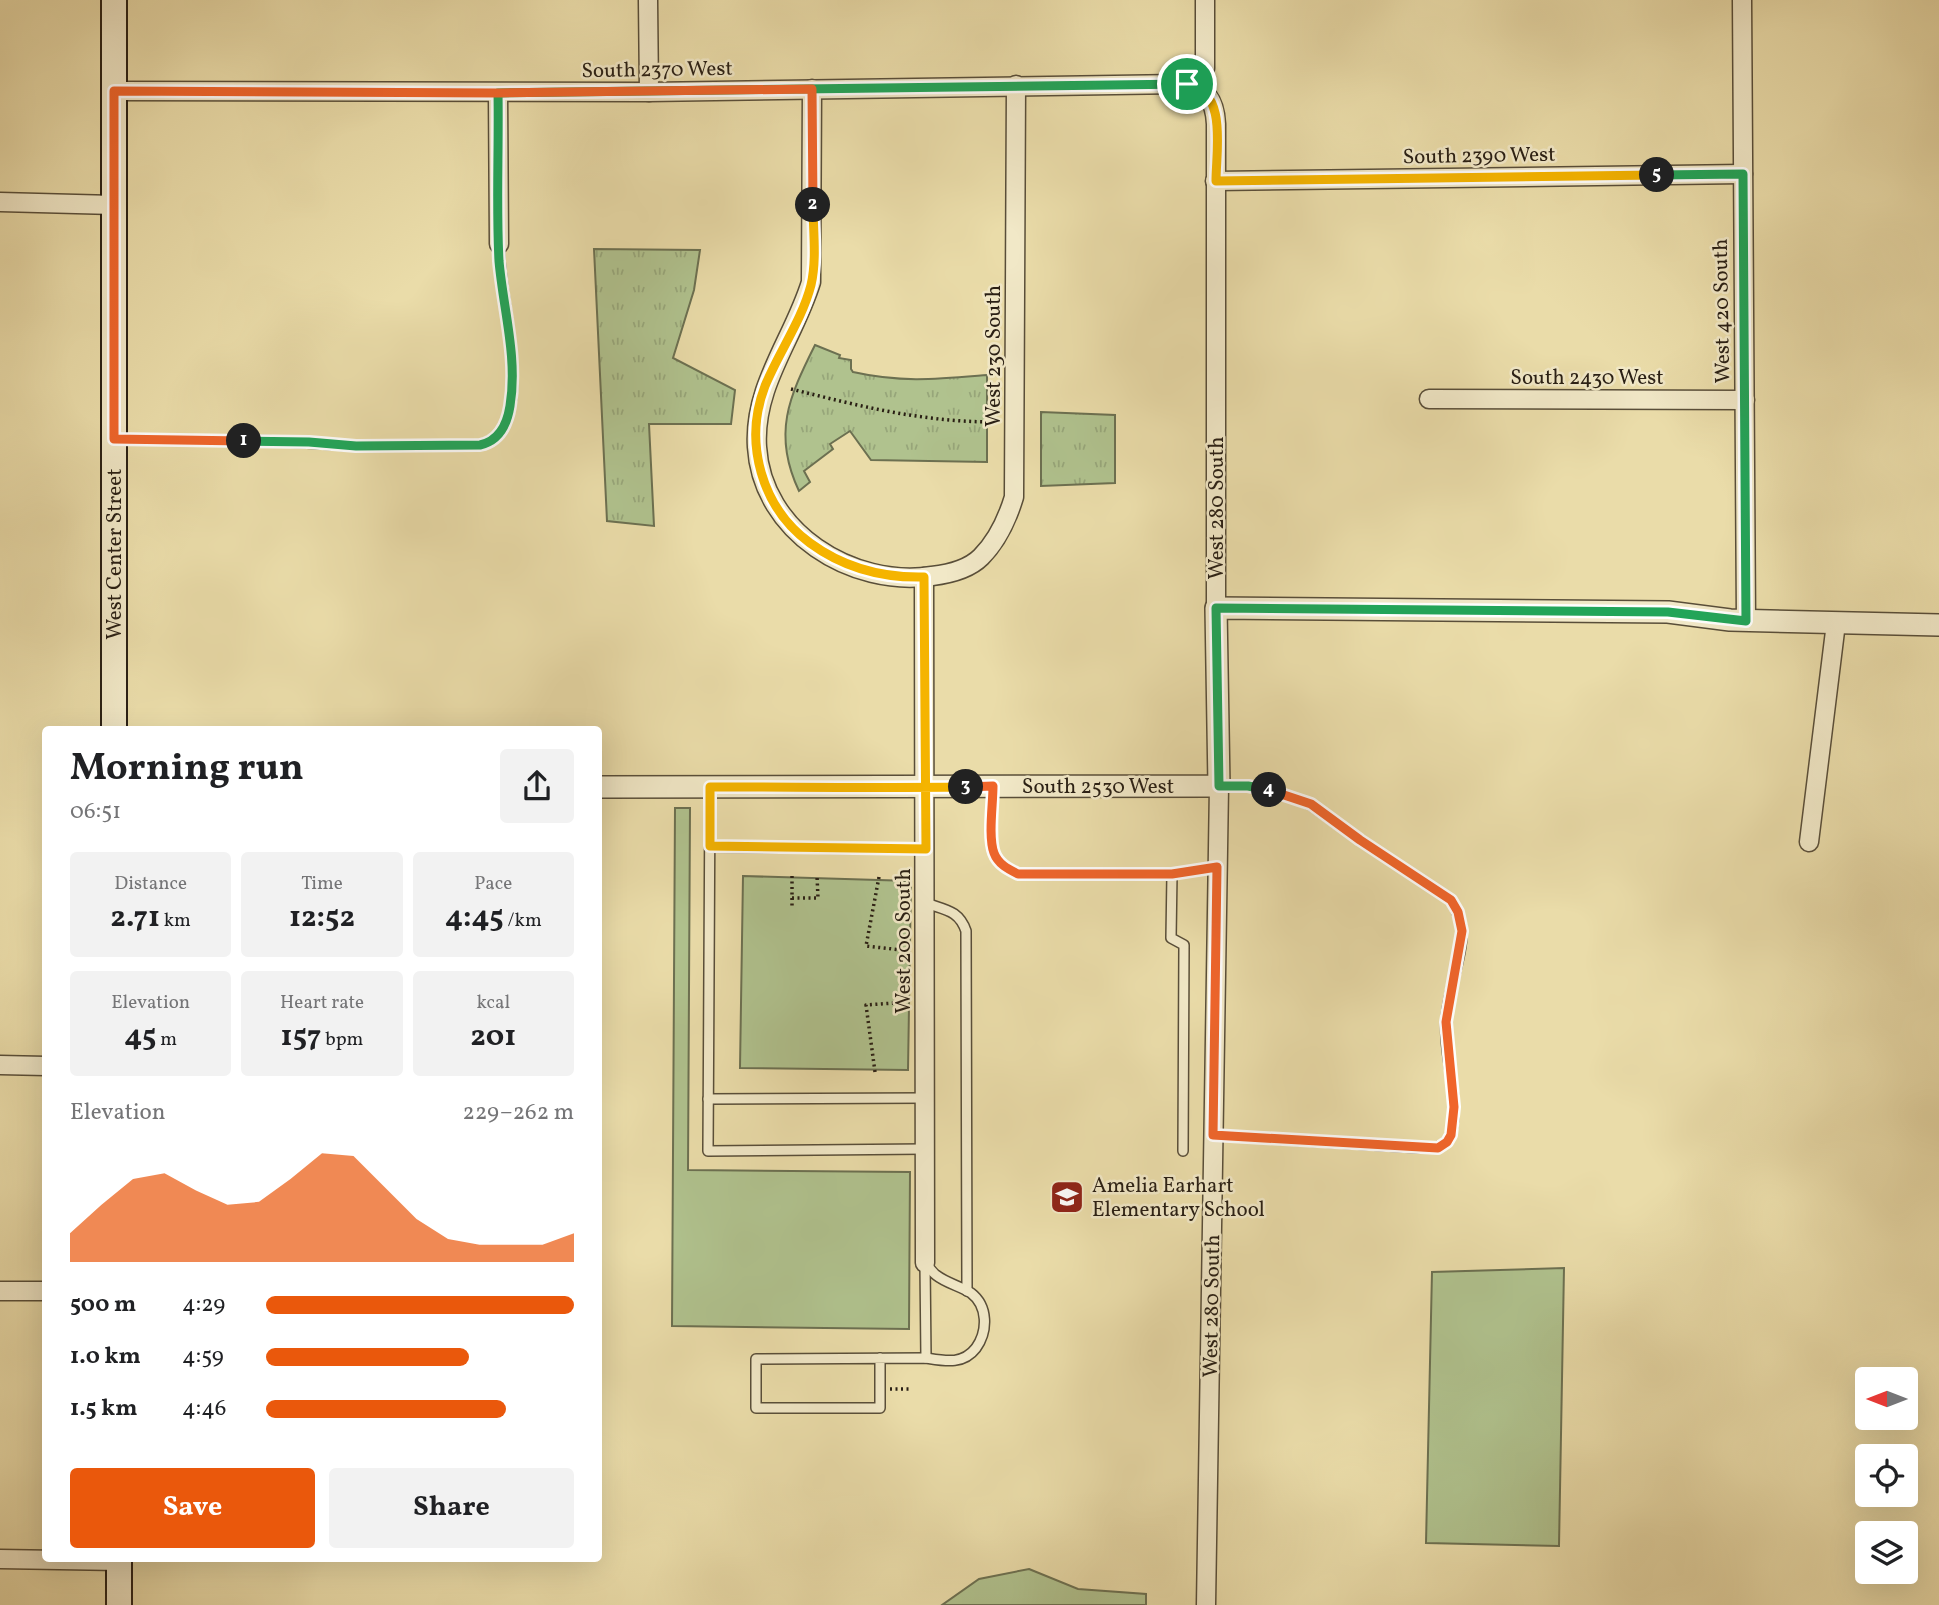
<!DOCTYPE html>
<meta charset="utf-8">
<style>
:root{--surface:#fff;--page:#f2f2f2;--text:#202124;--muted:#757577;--accent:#ea580c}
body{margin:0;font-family:Vollkorn,serif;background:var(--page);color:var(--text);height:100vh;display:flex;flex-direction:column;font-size:26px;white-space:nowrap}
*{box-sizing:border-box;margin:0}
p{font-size:23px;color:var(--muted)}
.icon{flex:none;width:38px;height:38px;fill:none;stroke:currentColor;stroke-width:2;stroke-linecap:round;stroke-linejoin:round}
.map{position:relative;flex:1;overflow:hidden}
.details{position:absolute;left:42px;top:726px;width:560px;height:836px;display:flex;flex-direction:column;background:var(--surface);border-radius:7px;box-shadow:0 7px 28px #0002}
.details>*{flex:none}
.needle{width:46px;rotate:270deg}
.buttons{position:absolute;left:1855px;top:1367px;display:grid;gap:14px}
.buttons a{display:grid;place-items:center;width:63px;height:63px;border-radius:7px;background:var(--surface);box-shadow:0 7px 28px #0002;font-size:35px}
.pin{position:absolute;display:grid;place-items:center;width:60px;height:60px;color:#fff;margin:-30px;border:4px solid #fff;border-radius:50%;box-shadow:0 2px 7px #0007}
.km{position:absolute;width:35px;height:35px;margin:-18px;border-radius:50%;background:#222;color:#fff;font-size:19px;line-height:35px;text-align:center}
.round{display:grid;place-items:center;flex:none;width:74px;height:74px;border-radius:7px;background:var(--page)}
.overview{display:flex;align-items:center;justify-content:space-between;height:119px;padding:0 28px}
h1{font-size:38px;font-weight:700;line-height:52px}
.metrics{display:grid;grid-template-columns:repeat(3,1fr);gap:10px;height:119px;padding:7px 28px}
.metrics div{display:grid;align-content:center;border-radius:7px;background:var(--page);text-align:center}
.metrics b{font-size:30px;font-weight:700}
.metrics small{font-size:19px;font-weight:400}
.metrics p{font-size:19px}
.chart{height:196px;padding:14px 28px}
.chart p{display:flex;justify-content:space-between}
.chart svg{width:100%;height:126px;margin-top:7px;fill:var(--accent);opacity:.7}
.action{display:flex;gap:14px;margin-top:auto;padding:14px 28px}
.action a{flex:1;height:80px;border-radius:7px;background:var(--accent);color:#fff;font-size:28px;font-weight:700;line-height:80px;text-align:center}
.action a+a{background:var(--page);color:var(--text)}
ul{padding:0 28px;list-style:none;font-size:23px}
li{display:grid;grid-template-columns:112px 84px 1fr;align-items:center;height:52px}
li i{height:18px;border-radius:9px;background:var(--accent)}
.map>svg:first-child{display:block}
.grass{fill:#b0c28e;stroke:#6c7051;stroke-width:2}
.park{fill:url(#park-tufts);stroke:#6c7051;stroke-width:2}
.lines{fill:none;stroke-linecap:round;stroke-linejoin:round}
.service-casing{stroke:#594e39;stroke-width:12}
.minor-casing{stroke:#594e39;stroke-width:21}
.tertiary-casing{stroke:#594e39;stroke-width:24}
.secondary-casing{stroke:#291f14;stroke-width:28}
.path{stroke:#291f14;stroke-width:3.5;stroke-dasharray:2 3.5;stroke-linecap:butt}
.service{stroke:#f1e8c7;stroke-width:9}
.minor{stroke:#f1e8c7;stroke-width:18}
.tertiary{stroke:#f1e8c7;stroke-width:21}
.secondary{stroke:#f1e8c7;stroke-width:24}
.split-1-casing{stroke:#fff;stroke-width:14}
.split-2-casing{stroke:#fff;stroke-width:14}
.split-3-casing{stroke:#fff;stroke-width:14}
.split-4-casing{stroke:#fff;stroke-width:14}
.split-5-casing{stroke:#fff;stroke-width:14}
.split-6-casing{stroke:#fff;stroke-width:14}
.split-1{stroke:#22a559;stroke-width:9}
.split-2{stroke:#f0652b;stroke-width:9}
.split-3{stroke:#f5b400;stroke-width:9}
.split-4{stroke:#f0652b;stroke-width:9}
.split-5{stroke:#22a559;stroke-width:9}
.split-6{stroke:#f5b400;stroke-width:9}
.labels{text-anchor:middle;stroke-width:5;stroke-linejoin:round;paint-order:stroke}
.street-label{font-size:21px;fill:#291f14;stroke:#f1e8c7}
.poi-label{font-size:21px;fill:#291f14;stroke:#f1e8c7;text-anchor:start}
</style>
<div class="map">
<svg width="1939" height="1605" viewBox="0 0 1939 1605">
<defs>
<pattern id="park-tufts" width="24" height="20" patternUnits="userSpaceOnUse" patternTransform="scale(1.75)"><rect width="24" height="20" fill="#b0c28e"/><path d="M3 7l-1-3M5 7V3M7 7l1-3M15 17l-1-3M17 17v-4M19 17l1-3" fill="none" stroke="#97a67a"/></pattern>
</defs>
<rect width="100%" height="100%" fill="#eadca9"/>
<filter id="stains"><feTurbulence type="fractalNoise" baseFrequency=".00286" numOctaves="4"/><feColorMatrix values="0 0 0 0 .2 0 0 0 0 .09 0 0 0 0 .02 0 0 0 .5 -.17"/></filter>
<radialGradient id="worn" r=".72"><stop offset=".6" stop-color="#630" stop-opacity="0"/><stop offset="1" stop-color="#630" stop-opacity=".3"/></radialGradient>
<!-- grass -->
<g class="grass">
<polygon points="675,808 690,808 688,1170 910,1172 909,1329 672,1326"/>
<polygon points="743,876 911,881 908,1070 740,1068"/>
<polygon points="1564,1268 1559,1546 1426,1543 1432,1272"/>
<polygon points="1029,1569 1078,1589 1146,1594 1146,1605 942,1605 979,1579"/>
</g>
<!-- park -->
<g class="park">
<polygon points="594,249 700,250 694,290 673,358 735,390 731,424 649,424 654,526 607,521"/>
<path d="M815 345 840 355 839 358 851 360V369L853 372C902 383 938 379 987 375V462L871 460 850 431 830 444 833 449 804 471 810 482 799 491C772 434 789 397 815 345Z"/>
<polygon points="1041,412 1115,415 1115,483 1041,486"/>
</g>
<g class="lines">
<!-- service casing -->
<g class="service-casing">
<g id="service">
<path d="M117 439 274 441 356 446 480 445C491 442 499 437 504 426 526 381 499 295 499 244"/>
<path d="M993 787C993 804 988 837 994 853 998 864 1008 869 1018 874H1172L1171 938 1184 945 1183 1151"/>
<polyline points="710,788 708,1151 925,1149"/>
<polyline points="710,847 925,849"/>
<polyline points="1172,874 1218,867"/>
<path d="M926 903C945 910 959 910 966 931L967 1291"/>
<polyline points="708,1099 925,1098"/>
<path d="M1213 1135 1421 1148C1434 1148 1447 1148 1451 1133 1461 1096 1443 1058 1446 1021 1447 993 1463 956 1462 930 1461 919 1456 909 1451 900L1360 840 1311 805 1272 790 1248 786H1219"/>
<polyline points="925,1263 926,1358"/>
<path d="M880 1358V1408H756V1359L926 1358C945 1361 963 1365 976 1348 988 1331 988 1306 971 1293 960 1286 946 1283 936 1275 932 1272 929 1267 925 1263"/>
</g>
</g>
<!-- minor casing -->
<g class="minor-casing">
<g id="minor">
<polyline points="648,0 649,92"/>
<polyline points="1742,0 1746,621"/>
<polyline points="1200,88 1205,68 1205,0"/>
<path d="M812 89 811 282C794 338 753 386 757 447 762 532 852 588 932 576 949 574 969 569 981 557 998 540 1007 520 1014 497L1016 85"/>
<path d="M114 91 649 92 1180 84C1206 85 1215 101 1216 124V608"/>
<polyline points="498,93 499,244"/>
<polyline points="1215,181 1743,174"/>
<polyline points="0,202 114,205"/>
<polyline points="1429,399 1745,400"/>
<polyline points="924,577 925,1263"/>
<polyline points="1809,842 1836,623"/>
<polyline points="0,1065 46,1066"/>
<polyline points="0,1291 46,1291"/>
<polyline points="0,1559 119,1561"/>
<polyline points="1206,1605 1219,786"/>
</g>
</g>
<!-- tertiary casing -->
<g class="tertiary-casing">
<polyline id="tertiary" points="598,787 1219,786 1216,608 1668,612 1730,620 1939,625"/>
</g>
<!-- secondary casing -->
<g class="secondary-casing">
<g id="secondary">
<polyline points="114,730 114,0"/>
<polyline points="119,1559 119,1605"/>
</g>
</g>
<!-- path -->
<g class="path">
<path d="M791 389C860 406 917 421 990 422"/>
<polyline points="792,876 792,909"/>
<polyline points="879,877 866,946 910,951"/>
<polyline points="792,898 818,898 817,876"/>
<polyline points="875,1072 866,1005 908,1002"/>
<polyline points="890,1389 909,1389"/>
</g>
<!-- service -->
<use href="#service" class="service"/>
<!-- minor -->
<use href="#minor" class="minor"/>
<!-- tertiary -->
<use href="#tertiary" class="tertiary"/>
<!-- secondary -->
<use href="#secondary" class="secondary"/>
</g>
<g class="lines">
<!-- split-1 casing -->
<g class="split-1-casing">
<path id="split-1" d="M244 441 309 442 356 446 480 445C499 441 507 425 510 406 518 358 503 308 499 261 496 205 499 149 498 93L1187 84"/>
</g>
<!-- split-2 casing -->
<g class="split-2-casing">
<polyline id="split-2" points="244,441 114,439 114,91 498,93 812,89 813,205"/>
</g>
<!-- split-3 casing -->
<g class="split-3-casing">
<path id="split-3" d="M813 205C813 230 817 260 811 285 802 320 779 352 765 386 743 443 762 508 810 543 844 568 883 578 924 577L926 849 710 846V787C795 787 881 788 966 787"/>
</g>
<!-- split-4 casing -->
<g class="split-4-casing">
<path id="split-4" d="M966 787 993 786C993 804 988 837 994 853 998 864 1008 869 1018 874H1172L1217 867 1213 1135 1438 1148 1447 1142 1451 1135 1454 1107 1446 1022 1462 931 1458 912 1451 900 1360 840 1311 804 1269 790"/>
</g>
<!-- split-5 casing -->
<g class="split-5-casing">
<polyline id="split-5" points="1269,790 1248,786 1219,786 1216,608 1668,612 1746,621 1743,174 1657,175"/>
</g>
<!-- split-6 casing -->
<g class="split-6-casing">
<path id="split-6" d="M1187 84C1228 91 1216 150 1216 181L1657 175"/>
</g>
<!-- split-1 -->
<use href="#split-1" class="split-1"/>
<!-- split-2 -->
<use href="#split-2" class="split-2"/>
<!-- split-3 -->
<use href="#split-3" class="split-3"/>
<!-- split-4 -->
<use href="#split-4" class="split-4"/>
<!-- split-5 -->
<use href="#split-5" class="split-5"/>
<!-- split-6 -->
<use href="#split-6" class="split-6"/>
</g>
<!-- icons -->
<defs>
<g id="school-square" transform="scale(1.75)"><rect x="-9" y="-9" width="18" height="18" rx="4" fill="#8f2418" stroke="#f1e8c7"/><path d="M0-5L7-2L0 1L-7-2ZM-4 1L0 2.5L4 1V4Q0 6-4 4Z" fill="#fff"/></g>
</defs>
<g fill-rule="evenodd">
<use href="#school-square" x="1067" y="1197"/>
</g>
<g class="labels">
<!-- street labels -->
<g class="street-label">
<text transform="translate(657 69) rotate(-1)" y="7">South 2370 West</text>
<text transform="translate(1479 155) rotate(-1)" y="7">South 2390 West</text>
<text transform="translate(1721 311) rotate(-91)" y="7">West 420 South</text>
<text transform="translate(993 356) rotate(-90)" y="7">West 230 South</text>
<text x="1587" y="384">South 2430 West</text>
<text transform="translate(1216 508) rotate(-90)" y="7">West 280 South</text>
<text transform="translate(114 554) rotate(-90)" y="7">West Center Street</text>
<text x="1098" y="793">South 2530 West</text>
<text transform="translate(903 941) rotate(-90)" y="7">West 200 South</text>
<text transform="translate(1211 1306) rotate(-89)" y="7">West 280 South</text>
</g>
<!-- poi labels -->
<g class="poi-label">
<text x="1092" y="1192">Amelia Earhart<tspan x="1092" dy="24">Elementary School</tspan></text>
</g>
</g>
<rect width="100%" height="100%" filter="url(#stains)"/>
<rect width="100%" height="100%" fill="url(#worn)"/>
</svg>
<div class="buttons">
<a><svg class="needle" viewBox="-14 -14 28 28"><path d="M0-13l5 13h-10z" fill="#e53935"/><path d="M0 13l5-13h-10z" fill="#757577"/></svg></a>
<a><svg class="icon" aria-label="locate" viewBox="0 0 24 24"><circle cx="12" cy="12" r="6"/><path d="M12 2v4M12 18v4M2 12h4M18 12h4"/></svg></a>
<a><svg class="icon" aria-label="layers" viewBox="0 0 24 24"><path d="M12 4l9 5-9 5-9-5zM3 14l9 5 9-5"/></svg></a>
</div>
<div class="pin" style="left:1187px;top:84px;background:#1e9e55"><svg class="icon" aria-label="arrive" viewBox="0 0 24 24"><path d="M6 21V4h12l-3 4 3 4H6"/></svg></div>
<b class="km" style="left:244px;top:441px">1</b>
<b class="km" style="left:813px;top:205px">2</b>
<b class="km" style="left:966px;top:787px">3</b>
<b class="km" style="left:1269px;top:790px">4</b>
<b class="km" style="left:1657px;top:175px">5</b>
<section class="details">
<div class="overview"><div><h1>Morning run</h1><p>06:51</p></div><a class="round"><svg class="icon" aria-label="share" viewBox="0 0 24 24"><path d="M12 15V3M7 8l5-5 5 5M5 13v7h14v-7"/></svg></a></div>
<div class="metrics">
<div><p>Distance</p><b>2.71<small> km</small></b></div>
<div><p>Time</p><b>12:52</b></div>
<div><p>Pace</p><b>4:45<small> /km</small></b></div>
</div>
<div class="metrics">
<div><p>Elevation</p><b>45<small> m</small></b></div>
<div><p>Heart rate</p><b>157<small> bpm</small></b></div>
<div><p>kcal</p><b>201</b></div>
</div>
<div class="chart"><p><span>Elevation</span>229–262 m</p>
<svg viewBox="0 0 160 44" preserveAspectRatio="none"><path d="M0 44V34L10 24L20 15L30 13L40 19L50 24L60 23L70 15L80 6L90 7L100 18L110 29L120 36L130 38L140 38L150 38L160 34V44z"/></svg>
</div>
<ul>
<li><b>500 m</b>4:29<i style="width:100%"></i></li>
<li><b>1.0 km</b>4:59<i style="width:66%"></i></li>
<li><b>1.5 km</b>4:46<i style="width:78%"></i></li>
</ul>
<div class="action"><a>Save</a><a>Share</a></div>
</section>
</div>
